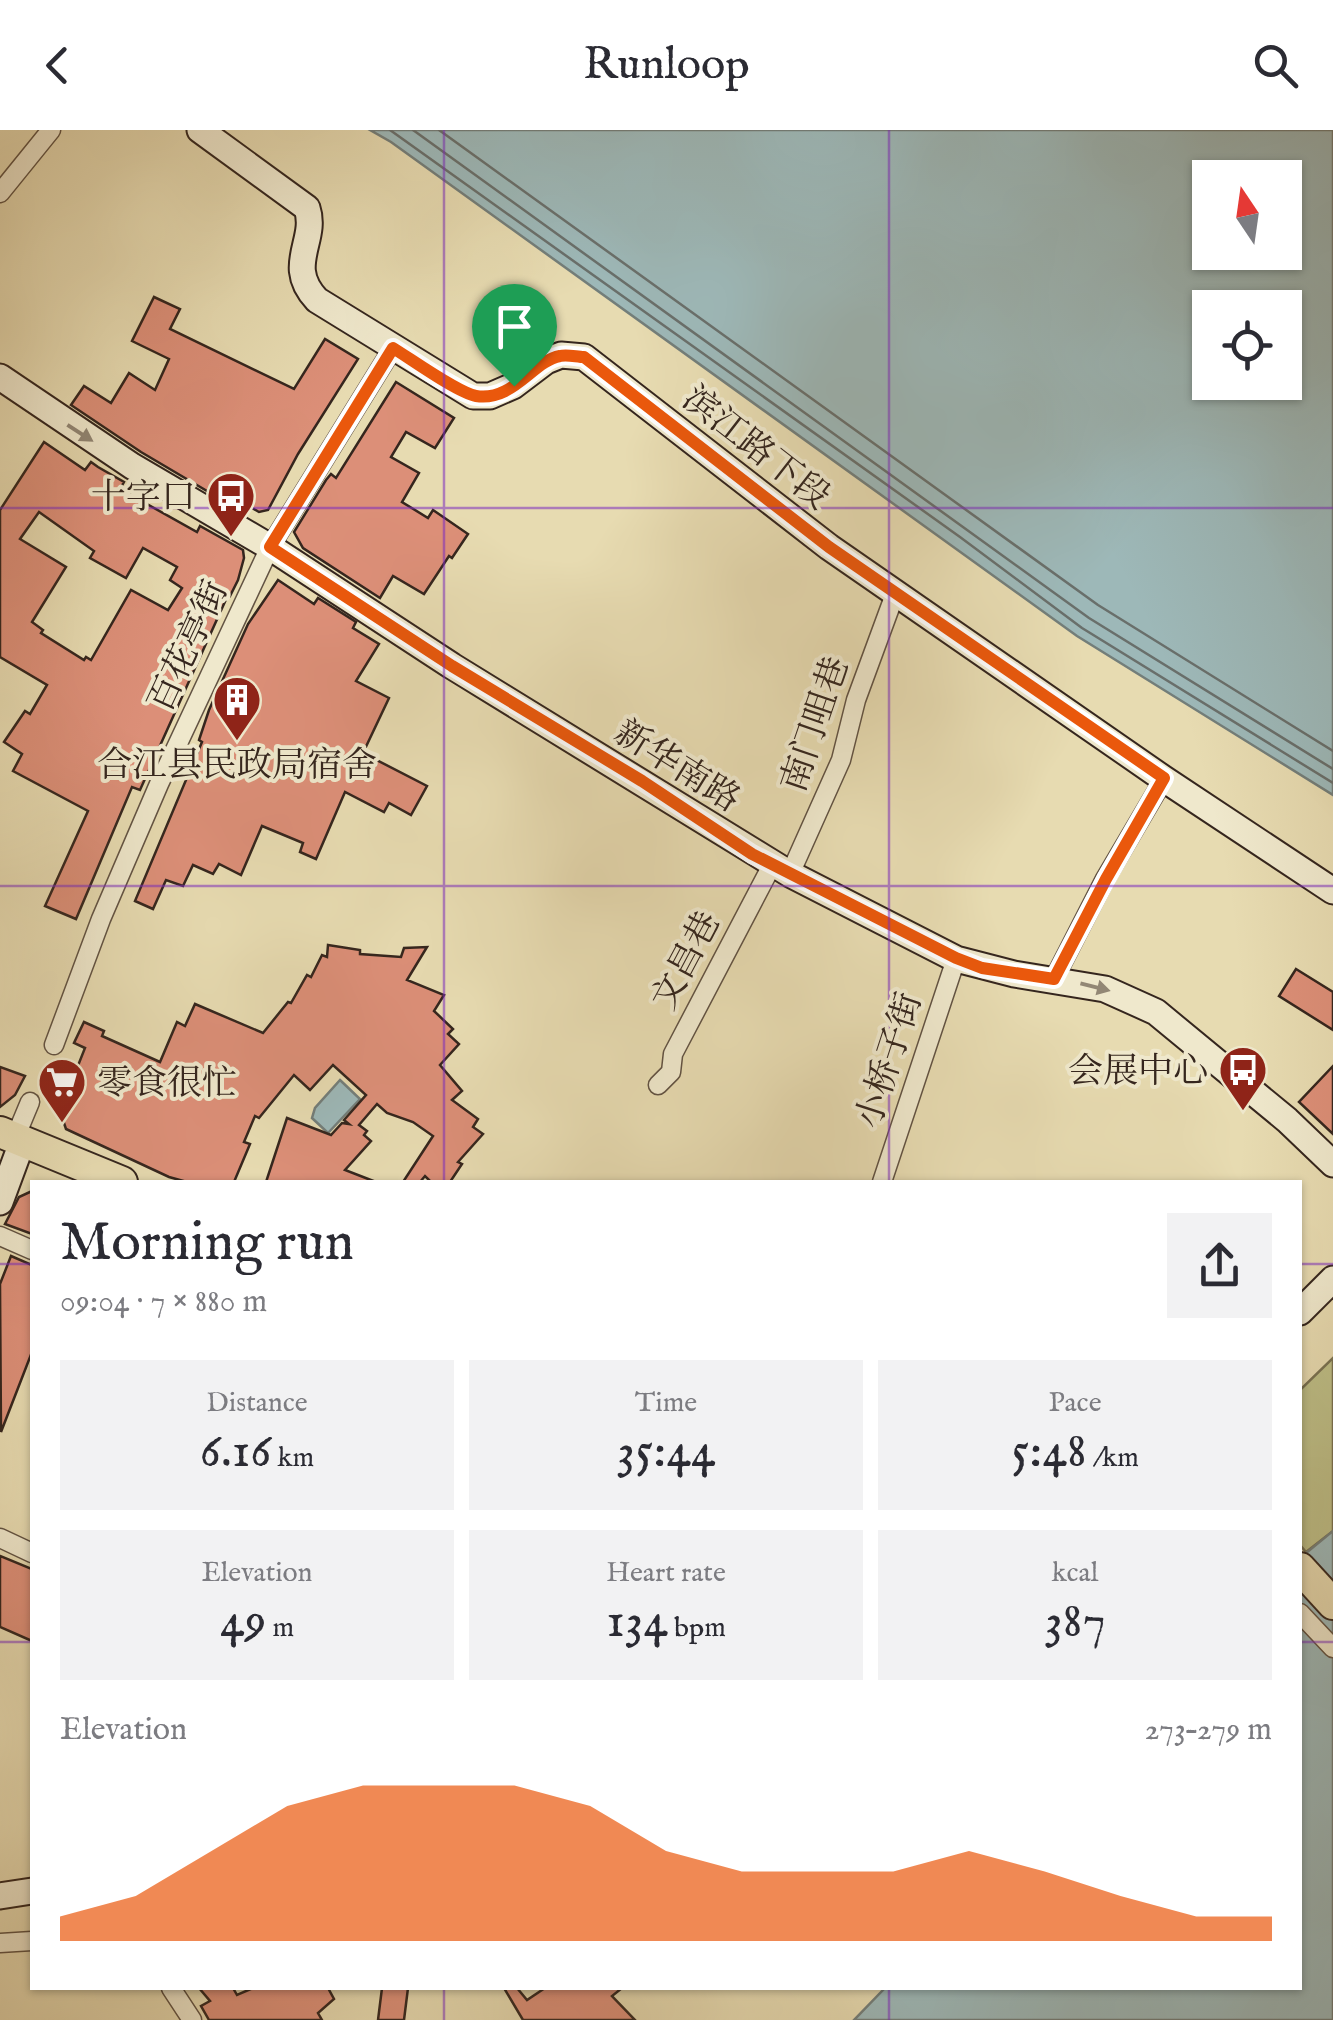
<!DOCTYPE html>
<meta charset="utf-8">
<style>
:root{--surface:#fff;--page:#f2f2f3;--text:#2b2b33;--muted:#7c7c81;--accent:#ea580c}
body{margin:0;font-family:"IM FELL English","Noto Serif SC",serif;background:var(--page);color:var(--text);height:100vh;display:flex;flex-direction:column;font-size:38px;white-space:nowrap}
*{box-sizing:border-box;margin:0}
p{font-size:32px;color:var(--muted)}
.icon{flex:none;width:55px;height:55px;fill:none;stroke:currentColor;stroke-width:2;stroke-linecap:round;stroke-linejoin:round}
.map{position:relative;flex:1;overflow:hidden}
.drawer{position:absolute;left:30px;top:1050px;width:1272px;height:810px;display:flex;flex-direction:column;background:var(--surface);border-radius:0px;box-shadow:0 2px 8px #0004}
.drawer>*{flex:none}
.needle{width:65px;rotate:347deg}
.tools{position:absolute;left:1192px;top:30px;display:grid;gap:20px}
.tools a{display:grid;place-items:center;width:110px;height:110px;border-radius:0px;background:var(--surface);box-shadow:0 2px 8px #0004;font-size:50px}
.pin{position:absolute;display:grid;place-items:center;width:85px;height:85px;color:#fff;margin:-102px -42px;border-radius:50% 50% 50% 0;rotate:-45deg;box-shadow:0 0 10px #0007}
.pin .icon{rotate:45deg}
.round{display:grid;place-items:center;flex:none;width:105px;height:105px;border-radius:0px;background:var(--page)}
.head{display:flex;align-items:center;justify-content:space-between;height:170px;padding:0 30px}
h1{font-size:55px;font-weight:600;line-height:75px}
.figures{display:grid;grid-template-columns:repeat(3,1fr);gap:15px;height:170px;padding:10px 30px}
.figures div{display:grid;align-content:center;border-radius:0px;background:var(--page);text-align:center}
.figures b{font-size:50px;font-weight:600}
.figures small{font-size:28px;font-weight:400}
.figures p{font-size:28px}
.chart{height:280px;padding:20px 30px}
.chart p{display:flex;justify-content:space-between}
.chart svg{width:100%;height:180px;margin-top:10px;fill:var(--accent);opacity:.7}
header{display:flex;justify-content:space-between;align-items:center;height:130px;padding:0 30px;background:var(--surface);font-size:45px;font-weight:600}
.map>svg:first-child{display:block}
.green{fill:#bdbe87;stroke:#797252;stroke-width:2.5}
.water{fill:#9db8b8;stroke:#737e7a;stroke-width:2.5;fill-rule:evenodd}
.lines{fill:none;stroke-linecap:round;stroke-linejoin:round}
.shore{stroke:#696f6b;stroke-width:2.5}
.building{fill:#dc8f78;stroke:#35261e;stroke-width:2.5;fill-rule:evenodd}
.street-casing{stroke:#625343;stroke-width:21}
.secondary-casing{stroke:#35261e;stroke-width:29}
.primary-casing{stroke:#35261e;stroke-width:34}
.street{stroke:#efe8cc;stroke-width:18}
.secondary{stroke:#efe8cc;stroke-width:25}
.primary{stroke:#e7dbb1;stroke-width:30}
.oneway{fill:#928775}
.route-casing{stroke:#fff;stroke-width:20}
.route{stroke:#ea580c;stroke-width:12}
.grid{fill:none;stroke:#7b2cbf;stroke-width:2.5;stroke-opacity:0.55}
.labels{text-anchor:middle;stroke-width:8;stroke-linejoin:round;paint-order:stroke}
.street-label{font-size:35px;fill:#35261e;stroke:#efe8cc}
.poi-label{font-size:35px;fill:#35261e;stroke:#efe8cc;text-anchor:end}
</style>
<header><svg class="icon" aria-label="back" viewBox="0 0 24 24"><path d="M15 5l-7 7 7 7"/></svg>Runloop<svg class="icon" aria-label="search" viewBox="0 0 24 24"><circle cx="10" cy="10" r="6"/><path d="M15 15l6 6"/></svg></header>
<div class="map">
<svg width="1333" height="1890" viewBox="0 0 1333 1890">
<rect width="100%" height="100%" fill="#e7dbb1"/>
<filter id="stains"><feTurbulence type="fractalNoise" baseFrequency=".002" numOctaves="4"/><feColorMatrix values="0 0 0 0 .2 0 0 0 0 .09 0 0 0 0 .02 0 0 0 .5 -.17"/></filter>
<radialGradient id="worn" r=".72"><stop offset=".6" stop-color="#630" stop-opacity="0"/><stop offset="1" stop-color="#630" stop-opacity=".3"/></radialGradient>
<!-- green -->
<polygon class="green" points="1333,1228 1333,1401 1306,1422 1300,1415 1300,1260"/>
<!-- water -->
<g class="water">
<path d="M370 0H1333V665L1077 506 391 12ZM1210 48H1285V122H1210ZM1210 178H1285V252H1210Z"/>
<polygon points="340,950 360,969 328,1003 312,988 315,978"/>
<polygon points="1333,1401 1333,1890 854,1890 885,1858 1300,1858 1300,1428"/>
</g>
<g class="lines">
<!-- shore -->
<g class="shore">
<polyline points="390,0 960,407 1082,498 1333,653"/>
<polyline points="413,0 1089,488 1333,639"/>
<polyline points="439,0 1098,475 1333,621"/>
</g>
</g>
<!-- building -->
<g class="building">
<polygon points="154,167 180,179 170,199 294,259 325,209 358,229 298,324 268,380 259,382 228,364 224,371 141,322 71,275 84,256 111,273 129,243 155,260 169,229 132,211"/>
<polygon points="396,252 454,288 435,318 406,302 391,327 419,343 402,372 428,388 433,380 468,404 452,428 449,426 424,464 393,446 380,468 303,418 294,402 326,350 331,344 336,348"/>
<path d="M44 312 85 340 91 332 98 337 124 352 120 359 197 402 200 396 243 420 244 428 238 450 230 466 228 465 140 660 132 657 76 789 45 776 88 681 13 641 22 624 4 612 25 581 30 584 47 555 0 527V380ZM39 382 94 421 90 428 126 448 143 418 177 437 170 450 182 458 168 480 131 460 91 530 86 527 84 530 41 503 43 500 32 492 66 437 20 409Z"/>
<polygon points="278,450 314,474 318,468 356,492 353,498 379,514 356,551 389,568 363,623 427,656 411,685 389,673 384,682 345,662 316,729 300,722 303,713 262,696 241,745 219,734 213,744 193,735 183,756 166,750 153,779 135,771 202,612 199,610 209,580 248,494"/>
<polygon points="328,815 360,820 360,824 401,827 404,818 427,817 407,850 444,865 434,881 453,899 448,904 459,914 440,935 462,961 452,970 478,989 473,997 483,1004 458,1032 462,1034 450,1052 431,1052 425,1046 420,1052 403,1052 433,1006 413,992 387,983 377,974 359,995 367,1001 364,1005 371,1011 345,1040 376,1052 266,1052 287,988 331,1005 342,993 349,994 344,990 366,965 333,935 310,960 294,945 259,988 255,986 244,1012 250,1014 234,1052 187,1052 169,1047 66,999 60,981 85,918 74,913 84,892 104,901 102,906 160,932 177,892 185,896 195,874 263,903 288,872 291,873 307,845 311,847 322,825 327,827"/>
<polygon points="1296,839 1333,862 1333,900 1279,866"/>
<polygon points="1333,936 1333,1004 1299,972"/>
<polygon points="0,937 25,946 15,965 0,977"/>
<polygon points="32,1061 32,1104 5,1094 19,1067"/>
<polygon points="11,1126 32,1135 32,1222 1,1302 0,1154"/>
<polygon points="0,1426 32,1439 32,1511 0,1497"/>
<polygon points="199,1858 233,1858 237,1865 253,1858 328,1858 334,1869 318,1883 322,1890 209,1890 201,1876 210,1871"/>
<polygon points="382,1858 408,1858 404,1890 378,1890"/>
<polygon points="504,1858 517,1858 527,1870 545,1858 622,1858 612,1866 635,1890 523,1890"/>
</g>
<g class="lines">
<!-- street casing -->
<g class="street-casing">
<g id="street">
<polyline points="0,63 51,0"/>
<polyline points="790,744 841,630 856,570 895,464"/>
<polyline points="1054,849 1105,749 1164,649"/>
<polyline points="54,915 101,789 159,654 270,417 393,218"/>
<polyline points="658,955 671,942 673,924 772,735"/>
<polyline points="15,1008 30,972"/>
<polyline points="882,1052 956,829"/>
<polyline points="0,1106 32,1120"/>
<polyline points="0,1408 32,1423"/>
<polyline points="1300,1483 1333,1518"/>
<polyline points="0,1813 32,1811"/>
<polyline points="171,1858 192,1890"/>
</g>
</g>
<!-- secondary casing -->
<g class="secondary-casing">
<g id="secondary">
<path d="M200 0 307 78C318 111 284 135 317 170L473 266H490L513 256 546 231 561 225 584 227 829 417 1164 649 1333 761"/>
<polyline points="0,247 132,336 270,417 452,536 790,744 956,829 1014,844 1105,859 1156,882 1287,990 1333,1034"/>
<polyline points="0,1072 17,1026"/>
<polyline points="1300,1182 1333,1149"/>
<polyline points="0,1766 32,1761"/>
</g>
</g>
<!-- primary casing -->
<g class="primary-casing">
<g id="primary">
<polyline points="0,1002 122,1052"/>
<polyline points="1300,1438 1333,1474"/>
</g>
</g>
<!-- street -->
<use href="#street" class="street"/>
<!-- secondary -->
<use href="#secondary" class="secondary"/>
<!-- primary -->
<use href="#primary" class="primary"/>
</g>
<!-- one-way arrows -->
<defs><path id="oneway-solid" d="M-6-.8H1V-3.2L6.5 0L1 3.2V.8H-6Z" transform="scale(2.5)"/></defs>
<g class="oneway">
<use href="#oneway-solid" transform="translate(80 303) rotate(33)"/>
<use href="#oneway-solid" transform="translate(1095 857) rotate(14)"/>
</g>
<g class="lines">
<!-- route casing -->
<g class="route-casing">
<path id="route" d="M393 218C411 229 458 263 476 266 513 272 533 231 560 226 567 224 577 227 584 227L829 417 1164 648 1106 749 1054 849 982 838 956 828 752 724 642 651 452 536 270 417Z"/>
</g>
<!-- route -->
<use href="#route" class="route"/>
</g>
<!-- grid -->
<path class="grid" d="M444 0V1052M889 0V1052M0 378H1333M0 756H1333M0 1134H32M1300 1134H1333M0 1512H32M1300 1512H1333M444 1858V1890M889 1858V1890"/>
<!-- icons -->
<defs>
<g id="bus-pin" transform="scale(2.5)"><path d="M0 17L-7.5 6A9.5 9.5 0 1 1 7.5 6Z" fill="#8f2418" stroke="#efe8cc"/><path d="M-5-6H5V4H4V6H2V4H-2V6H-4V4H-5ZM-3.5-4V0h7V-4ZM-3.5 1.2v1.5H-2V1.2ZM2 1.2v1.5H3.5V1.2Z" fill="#fff"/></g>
<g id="building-pin" transform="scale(2.5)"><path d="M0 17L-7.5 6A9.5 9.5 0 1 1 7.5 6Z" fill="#8f2418" stroke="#efe8cc"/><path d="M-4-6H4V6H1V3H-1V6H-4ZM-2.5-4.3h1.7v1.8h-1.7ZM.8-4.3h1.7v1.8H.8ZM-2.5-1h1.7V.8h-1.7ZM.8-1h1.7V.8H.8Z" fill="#fff"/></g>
<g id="supermarket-pin" transform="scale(2.5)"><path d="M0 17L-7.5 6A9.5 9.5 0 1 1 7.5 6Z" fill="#8f2418" stroke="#efe8cc"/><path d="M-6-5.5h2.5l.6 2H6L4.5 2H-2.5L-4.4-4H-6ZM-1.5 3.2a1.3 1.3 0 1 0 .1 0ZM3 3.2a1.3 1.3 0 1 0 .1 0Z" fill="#fff"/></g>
</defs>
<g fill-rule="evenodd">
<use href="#bus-pin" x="231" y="366"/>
<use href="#building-pin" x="237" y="570"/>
<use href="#bus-pin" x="1243" y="940"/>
<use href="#supermarket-pin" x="62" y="952"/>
</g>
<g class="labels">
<!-- street labels -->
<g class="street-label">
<text transform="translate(757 317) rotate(38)" y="12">滨江路下段</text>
<text transform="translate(187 516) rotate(-65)" y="12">百花亭街</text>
<text transform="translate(814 594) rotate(-71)" y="12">南门咀巷</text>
<text transform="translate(678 635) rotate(32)" y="12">新华南路</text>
<text transform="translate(685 830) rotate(-62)" y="12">文昌巷</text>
<text transform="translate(888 930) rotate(-72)" y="12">小桥子街</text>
</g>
<!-- poi labels -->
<g class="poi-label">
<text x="196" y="378">十字口</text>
<text x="237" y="646" text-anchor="middle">合江县民政局宿舍</text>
<text x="1208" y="952">会展中心</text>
<text x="97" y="964" text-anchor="start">零食很忙</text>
</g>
</g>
<rect width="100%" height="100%" filter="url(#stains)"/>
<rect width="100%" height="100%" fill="url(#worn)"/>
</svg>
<div class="tools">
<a><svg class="needle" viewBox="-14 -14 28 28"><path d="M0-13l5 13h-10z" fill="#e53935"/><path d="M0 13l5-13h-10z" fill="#7c7c81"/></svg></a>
<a><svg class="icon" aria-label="locate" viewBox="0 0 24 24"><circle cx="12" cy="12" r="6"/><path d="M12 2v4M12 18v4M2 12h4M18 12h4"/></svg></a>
</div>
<div class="pin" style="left:514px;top:256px;background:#1e9e55"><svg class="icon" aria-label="arrive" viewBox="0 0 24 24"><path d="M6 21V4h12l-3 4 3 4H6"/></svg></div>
<section class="drawer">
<div class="head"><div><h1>Morning run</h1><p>09:04 · 7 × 880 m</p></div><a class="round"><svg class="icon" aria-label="share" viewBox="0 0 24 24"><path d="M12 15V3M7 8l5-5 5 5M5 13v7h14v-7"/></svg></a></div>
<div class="figures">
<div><p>Distance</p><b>6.16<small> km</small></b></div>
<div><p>Time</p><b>35:44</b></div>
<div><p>Pace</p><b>5:48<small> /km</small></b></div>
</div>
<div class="figures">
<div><p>Elevation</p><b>49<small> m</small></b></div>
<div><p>Heart rate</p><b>134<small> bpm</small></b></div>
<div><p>kcal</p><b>387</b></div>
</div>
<div class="chart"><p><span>Elevation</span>273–279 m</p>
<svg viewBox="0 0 160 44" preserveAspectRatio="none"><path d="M0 44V38L10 33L20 22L30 11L40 6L50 6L60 6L70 11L80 22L90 27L100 27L110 27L120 22L130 27L140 33L150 38L160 38V44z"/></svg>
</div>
</section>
</div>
